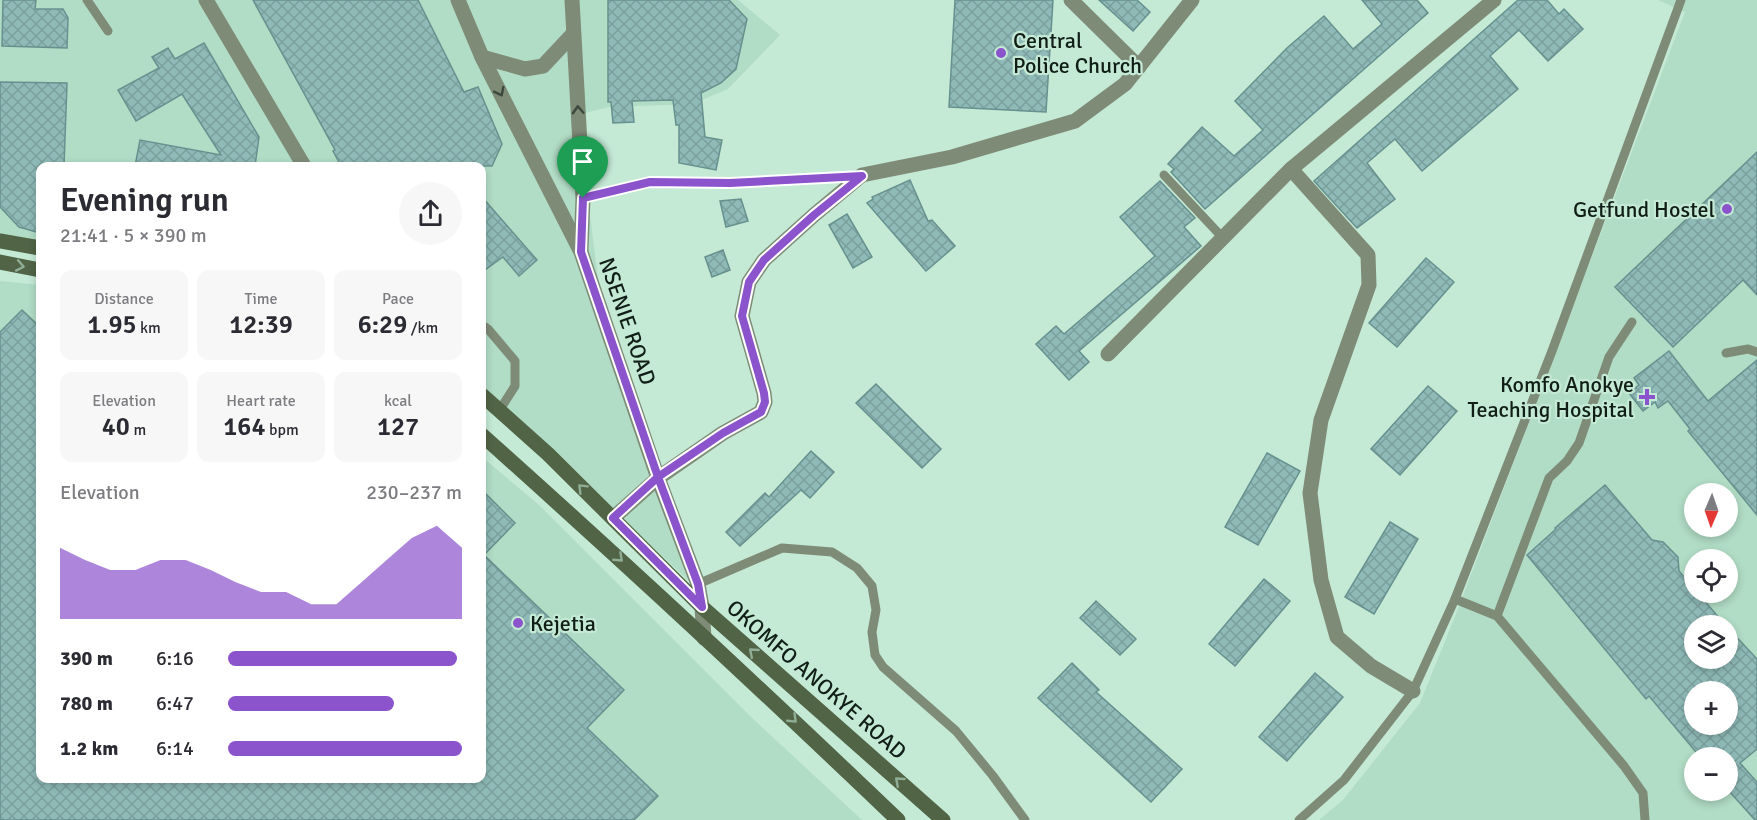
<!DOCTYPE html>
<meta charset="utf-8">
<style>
:root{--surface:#fff;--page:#f7f7f7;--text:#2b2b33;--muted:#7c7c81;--accent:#8b54cc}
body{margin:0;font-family:Signika,sans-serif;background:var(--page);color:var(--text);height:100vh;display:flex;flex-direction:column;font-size:22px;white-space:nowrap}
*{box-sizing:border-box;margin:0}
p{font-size:20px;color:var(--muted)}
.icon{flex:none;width:33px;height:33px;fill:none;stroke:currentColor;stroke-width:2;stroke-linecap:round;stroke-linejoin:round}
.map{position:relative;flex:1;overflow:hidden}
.sheet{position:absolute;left:36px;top:162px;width:450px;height:621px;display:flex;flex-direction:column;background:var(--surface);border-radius:12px;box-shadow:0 3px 9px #0003}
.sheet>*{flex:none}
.needle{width:39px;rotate:182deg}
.fabs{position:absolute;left:1684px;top:483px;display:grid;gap:12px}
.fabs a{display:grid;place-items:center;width:54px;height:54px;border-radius:50%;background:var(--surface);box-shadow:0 3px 9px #0003;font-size:30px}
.pin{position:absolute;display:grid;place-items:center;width:51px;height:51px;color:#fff;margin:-62px -26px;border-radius:50% 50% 50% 0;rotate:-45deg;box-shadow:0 0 6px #0007}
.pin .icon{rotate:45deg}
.round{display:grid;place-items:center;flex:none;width:63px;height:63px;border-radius:32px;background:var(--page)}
.headline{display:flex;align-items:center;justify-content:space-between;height:102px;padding:0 24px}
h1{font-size:33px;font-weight:600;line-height:45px}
.metrics{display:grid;grid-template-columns:repeat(3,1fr);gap:9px;height:102px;padding:6px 24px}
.metrics div{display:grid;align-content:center;border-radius:12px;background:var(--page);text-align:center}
.metrics b{font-size:26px;font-weight:600}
.metrics small{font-size:16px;font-weight:400}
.metrics p{font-size:16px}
.chart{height:168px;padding:12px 24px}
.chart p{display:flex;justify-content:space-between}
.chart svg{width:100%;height:108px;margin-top:6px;fill:var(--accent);opacity:.7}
ul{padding:0 24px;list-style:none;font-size:20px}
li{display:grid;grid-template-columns:96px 72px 1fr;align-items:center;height:45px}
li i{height:15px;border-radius:8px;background:var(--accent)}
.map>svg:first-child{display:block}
.built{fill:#b1dcc5;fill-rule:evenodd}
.building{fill:url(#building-cross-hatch);stroke:#67918e;stroke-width:1.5;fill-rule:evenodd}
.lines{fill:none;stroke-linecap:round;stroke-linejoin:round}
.path{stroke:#6a8477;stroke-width:4;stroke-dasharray:3 3;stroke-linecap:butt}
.service{stroke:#7e8b77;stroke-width:9}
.minor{stroke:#7e8b77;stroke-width:15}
.secondary{stroke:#516446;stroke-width:15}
.oneway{stroke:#3c4a3d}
.oneway2{stroke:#90ad95}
.route-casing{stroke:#fff;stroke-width:12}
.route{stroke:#8b54cc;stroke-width:8}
.poi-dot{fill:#8b54cc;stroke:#c4e9d5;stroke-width:2}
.labels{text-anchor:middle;stroke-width:4.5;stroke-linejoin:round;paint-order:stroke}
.poi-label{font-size:22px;fill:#101e17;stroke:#c4e9d5;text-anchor:start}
.street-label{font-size:22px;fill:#101e17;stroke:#c4e9d5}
</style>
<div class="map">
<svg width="1757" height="820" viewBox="0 0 1757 820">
<defs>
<pattern id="building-cross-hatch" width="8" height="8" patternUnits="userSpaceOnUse" patternTransform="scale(1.5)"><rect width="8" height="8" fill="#8fbab7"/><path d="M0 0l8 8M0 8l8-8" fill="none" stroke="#7a9f9d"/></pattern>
</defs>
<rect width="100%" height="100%" fill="#c4e9d5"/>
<!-- built -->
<g class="built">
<polygon points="0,0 738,0 780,35 728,89 692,104 609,107 577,115 604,325 706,597 482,388 482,166 40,166 40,242 0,234"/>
<path d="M1658 0H1757V820H1319L1343 800 1420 703 1456 614 1685 12ZM1695 494H1728V526H1695ZM1695 560H1728V592H1695ZM1695 626H1728V658H1695ZM1695 692H1728V724H1695ZM1695 758H1728V790H1695Z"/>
<polygon points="0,281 40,285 40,778 482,778 482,457 539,505 752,718 862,820 0,820"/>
</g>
<!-- building -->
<g class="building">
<polygon points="3,0 36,0 35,9 63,9 68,18 67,48 2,46"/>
<polygon points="253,0 418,0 464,92 478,87 502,144 492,166 341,166 333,151 335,150"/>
<polygon points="608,0 729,0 747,19 736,69 721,83 701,93 705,137 722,140 716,170 679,163 679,125 676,125 673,100 632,101 634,122 613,123 611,102 608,102"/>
<polygon points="955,0 1053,0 1046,112 949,107"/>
<polygon points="1099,0 1137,0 1150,12 1133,31"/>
<polygon points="1362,0 1417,0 1428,13 1205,209 1171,172 1174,169 1168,164 1202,127 1234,156 1263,130 1235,101 1287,48 1324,16 1353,49 1382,24"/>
<polygon points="1518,0 1547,0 1559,14 1564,9 1583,29 1548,61 1519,30 1490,56 1518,89 1422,171 1395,139 1367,163 1395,199 1357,228 1314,181"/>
<polygon points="204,43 259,137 255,166 135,166 140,140 221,155 182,94 136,121 118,90 159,68 152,57 168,48 175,59"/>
<polygon points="0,82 67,83 64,166 40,166 40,233 19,227 0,207"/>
<polygon points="1757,152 1757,295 1743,280 1673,347 1615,287"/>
<polygon points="910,180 928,221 932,220 955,246 926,271 867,203 873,199 872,197"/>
<polygon points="1160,181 1195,218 1184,227 1201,246 1079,351 1089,362 1069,380 1036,344 1056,326 1064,334 1155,256 1120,217"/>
<polygon points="482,197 537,260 519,276 503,257 482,272"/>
<polygon points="741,199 748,221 726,227 720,201"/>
<polygon points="847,214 872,257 853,268 829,225"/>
<polygon points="723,250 730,270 712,277 705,257"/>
<polygon points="1426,258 1454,282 1397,347 1369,323"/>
<polygon points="22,310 40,327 40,778 482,778 482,490 515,523 484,555 624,690 587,728 658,796 634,820 0,820 0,332"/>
<polygon points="1669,351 1708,401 1757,360 1757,515 1688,431 1690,429 1668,401 1658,408 1655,402 1643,411 1629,393 1639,385 1634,378"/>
<polygon points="876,384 941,449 922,468 856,403"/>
<polygon points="1428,386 1457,411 1400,475 1371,449"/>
<polygon points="811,451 834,472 810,498 801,490 740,546 726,532 765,493 769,497"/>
<polygon points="1267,453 1300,471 1258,545 1225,527"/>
<path d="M1605 485 1652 540 1663 542 1678 557 1679 571 1695 590V592H1697L1726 626H1695V658H1728V628L1757 659V749L1740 763 1757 782V820H1755L1728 790V758H1701L1649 696 1646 699 1527 555 1556 529 1555 528ZM1695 692H1728V724H1695Z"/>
<polygon points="1390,522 1418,539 1374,614 1345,597"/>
<polygon points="1264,579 1290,601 1235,666 1209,644"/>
<polygon points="1096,601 1136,639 1120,655 1080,618"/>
<polygon points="1072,663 1099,690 1096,692 1182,769 1151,802 1038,698"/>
<polygon points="1315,673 1343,697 1287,761 1259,737"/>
</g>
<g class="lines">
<!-- path -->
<polyline class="path" points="601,194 650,182 730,183 832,176"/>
<!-- service -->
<g class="service">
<polyline points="87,0 108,31"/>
<polyline points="1164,175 1222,237"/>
<polyline points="1632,322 1609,357 1579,443 1567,461 1549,478 1497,616 1624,766 1643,793 1645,820"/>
<polyline points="482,325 488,329 515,361 515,386 499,411"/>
<polyline points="1726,353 1748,349 1757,352"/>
<polyline points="698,584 782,548 832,552 857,568 872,586 876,610 872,632 875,655 883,667 956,731 993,776 1025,820"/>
<polyline points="1455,599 1497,616"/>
<polyline points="1299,820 1344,780 1413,691 1455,599 1552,351 1681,0"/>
</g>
<!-- minor -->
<g class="minor">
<polyline points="206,0 304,166"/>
<polyline points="458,0 482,57 581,252 658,478 698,584 702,607 704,638"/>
<polyline points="572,0 583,198 581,249"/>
<polyline points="1071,0 1139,67"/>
<polyline points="482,57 525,69 543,66 573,34"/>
<polyline points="1291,169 1368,255 1369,285 1321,420 1310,493 1321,580 1337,637 1371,666 1413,691"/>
<polyline points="1108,354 1291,169 1494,0"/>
<polyline points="613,518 658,478 723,433 761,412 765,402 764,393 742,316 749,282 764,260 814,215 862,175 952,157 1075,121 1125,84 1192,0"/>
</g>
<!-- secondary -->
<g class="secondary">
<polyline points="0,241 40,248"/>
<polyline points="0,262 40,270"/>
<polyline points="482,395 548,454 702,607 943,820"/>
<path d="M482 435C623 561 761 689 898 820"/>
</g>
</g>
<!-- one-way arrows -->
<defs><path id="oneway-chevron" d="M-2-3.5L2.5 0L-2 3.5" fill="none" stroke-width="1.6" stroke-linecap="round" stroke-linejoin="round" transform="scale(1.5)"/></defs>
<g class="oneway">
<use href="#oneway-chevron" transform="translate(500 92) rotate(63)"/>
<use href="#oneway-chevron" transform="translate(578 110) rotate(-93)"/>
</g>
<g class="oneway2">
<use href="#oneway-chevron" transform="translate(20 266) rotate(11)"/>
<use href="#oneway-chevron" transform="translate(582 488) rotate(-135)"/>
<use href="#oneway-chevron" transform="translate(619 558) rotate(43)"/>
<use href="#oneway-chevron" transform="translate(753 652) rotate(-139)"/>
<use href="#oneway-chevron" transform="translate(793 719) rotate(44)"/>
<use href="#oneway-chevron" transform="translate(899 781) rotate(-139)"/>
</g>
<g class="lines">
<!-- route casing -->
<g class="route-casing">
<polyline id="route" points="583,198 581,252 658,477 698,584 702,607 613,518 658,477 723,433 761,412 765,402 764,393 742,316 749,282 764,260 814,215 862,176 730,183 650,182 583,198"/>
</g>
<!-- route -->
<use href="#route" class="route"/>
</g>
<!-- markers -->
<g class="poi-dot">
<circle cx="1001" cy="53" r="6"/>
<circle cx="1727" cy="209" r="6"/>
<path d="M1644 388h6v6h6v6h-6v6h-6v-6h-6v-6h6z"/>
<circle cx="518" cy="623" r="6"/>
</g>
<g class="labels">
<!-- poi labels -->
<g class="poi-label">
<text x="1013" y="48">Central<tspan x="1013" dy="25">Police Church</tspan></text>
<text x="1715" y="217" text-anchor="end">Getfund Hostel</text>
<text x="1634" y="392" text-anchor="end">Komfo Anokye<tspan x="1634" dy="25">Teaching Hospital</tspan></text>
<text x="530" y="631">Kejetia</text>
</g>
<!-- street labels -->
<g class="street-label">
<text transform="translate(628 321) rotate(71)" y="8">NSENIE ROAD</text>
<text transform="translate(817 679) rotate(41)" y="8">OKOMFO ANOKYE ROAD</text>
</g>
</g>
</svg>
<div class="fabs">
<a><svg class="needle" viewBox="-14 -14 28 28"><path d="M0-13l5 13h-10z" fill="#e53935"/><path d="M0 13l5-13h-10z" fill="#7c7c81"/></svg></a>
<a><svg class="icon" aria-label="locate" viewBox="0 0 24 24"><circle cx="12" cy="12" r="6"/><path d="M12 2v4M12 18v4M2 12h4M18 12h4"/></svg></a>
<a><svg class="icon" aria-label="layers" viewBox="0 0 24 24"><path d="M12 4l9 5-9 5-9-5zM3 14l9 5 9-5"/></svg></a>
<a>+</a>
<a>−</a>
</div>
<div class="pin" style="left:583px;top:198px;background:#1e9e55"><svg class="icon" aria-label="arrive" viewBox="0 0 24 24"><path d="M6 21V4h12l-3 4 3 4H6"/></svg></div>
<section class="sheet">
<div class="headline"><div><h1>Evening run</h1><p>21:41 · 5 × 390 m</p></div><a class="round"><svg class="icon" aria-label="share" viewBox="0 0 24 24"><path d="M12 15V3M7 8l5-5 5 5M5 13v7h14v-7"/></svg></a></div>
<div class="metrics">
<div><p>Distance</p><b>1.95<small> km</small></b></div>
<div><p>Time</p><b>12:39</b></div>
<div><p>Pace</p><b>6:29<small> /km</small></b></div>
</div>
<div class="metrics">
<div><p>Elevation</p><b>40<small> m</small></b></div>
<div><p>Heart rate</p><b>164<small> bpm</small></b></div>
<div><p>kcal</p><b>127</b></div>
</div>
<div class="chart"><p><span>Elevation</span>230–237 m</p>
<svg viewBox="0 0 160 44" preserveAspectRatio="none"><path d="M0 44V15L10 20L20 24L30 24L40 20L50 20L60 24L70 29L80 33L90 33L100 38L110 38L120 29L130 20L140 11L150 6L160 15V44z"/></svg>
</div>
<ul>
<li><b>390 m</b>6:16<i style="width:98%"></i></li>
<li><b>780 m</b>6:47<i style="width:71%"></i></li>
<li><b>1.2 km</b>6:14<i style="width:100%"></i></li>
</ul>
</section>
</div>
